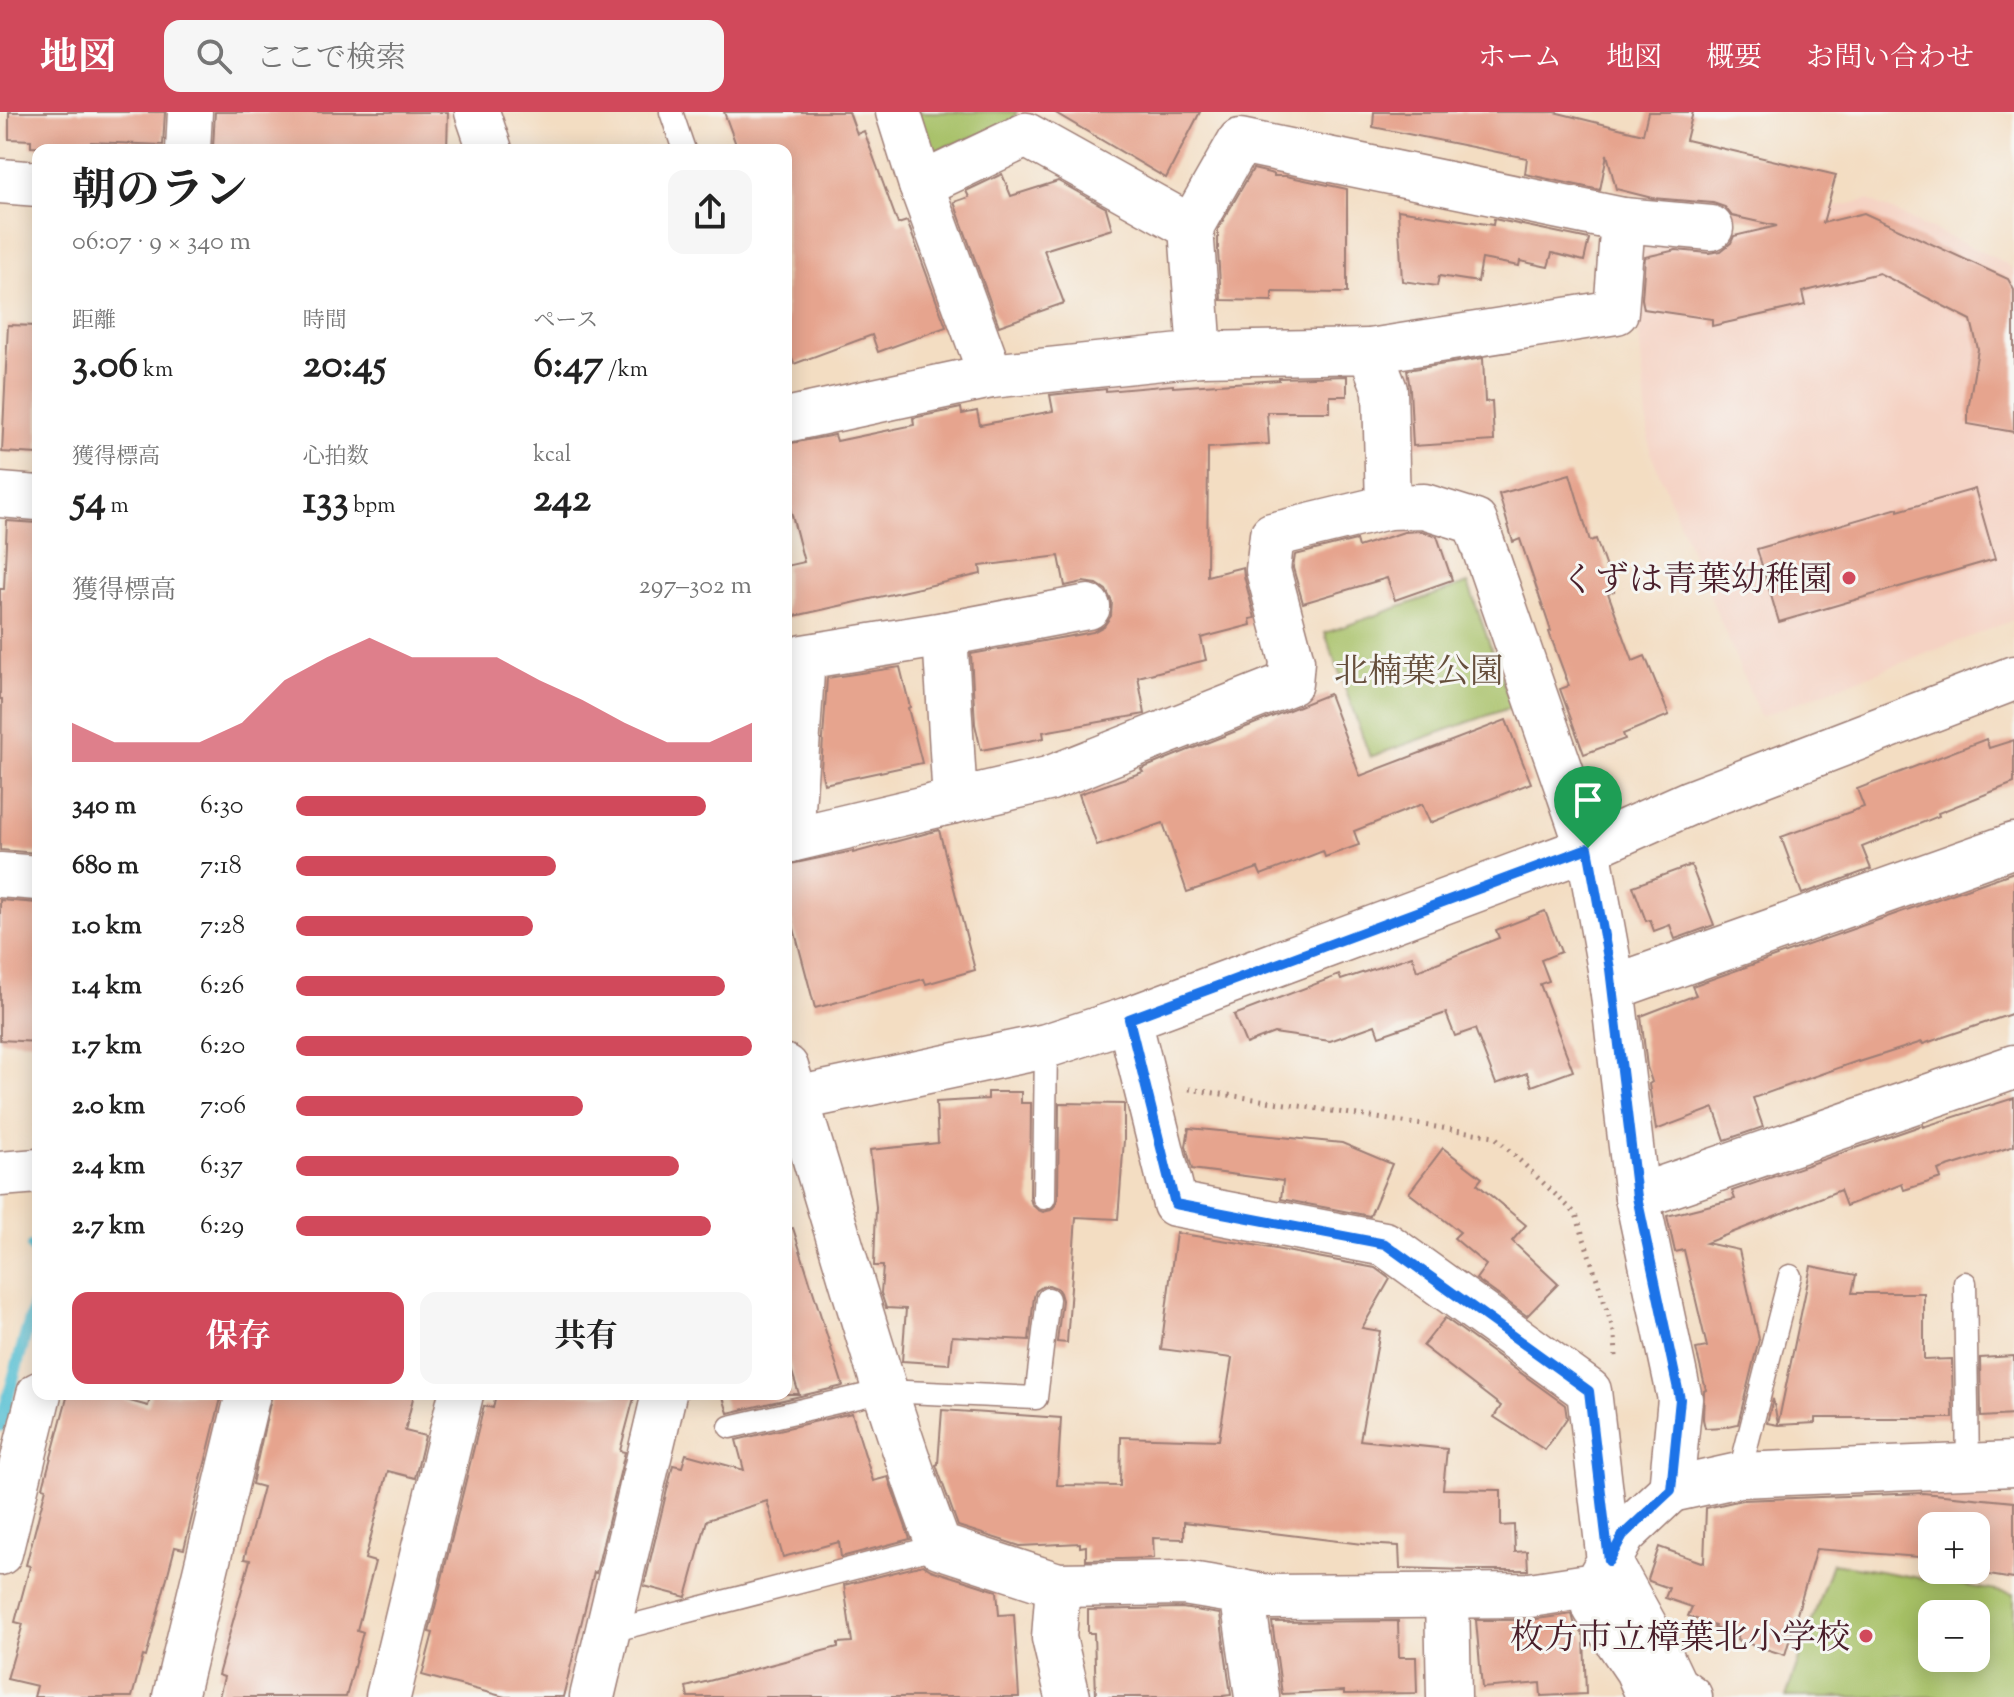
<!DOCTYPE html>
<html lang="ja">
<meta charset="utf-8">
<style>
:root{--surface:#fff;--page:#f6f6f6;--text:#222;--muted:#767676;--accent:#d1495b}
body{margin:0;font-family:"Sorts Mill Goudy","Noto Serif JP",serif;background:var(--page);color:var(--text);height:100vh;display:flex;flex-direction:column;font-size:30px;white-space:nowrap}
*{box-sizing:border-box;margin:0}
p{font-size:26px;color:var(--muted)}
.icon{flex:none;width:44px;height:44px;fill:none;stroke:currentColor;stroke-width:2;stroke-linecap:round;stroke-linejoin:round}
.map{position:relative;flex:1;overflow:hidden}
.panel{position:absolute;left:32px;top:32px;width:760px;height:1256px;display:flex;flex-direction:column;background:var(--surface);border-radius:16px;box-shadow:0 4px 20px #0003}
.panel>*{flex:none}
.fabs{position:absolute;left:1918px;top:1400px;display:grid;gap:16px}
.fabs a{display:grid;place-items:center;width:72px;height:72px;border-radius:16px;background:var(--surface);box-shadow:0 4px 20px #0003;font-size:40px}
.pin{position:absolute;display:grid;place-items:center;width:68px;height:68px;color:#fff;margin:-82px -34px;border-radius:50% 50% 50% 0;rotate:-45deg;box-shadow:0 0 8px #0007}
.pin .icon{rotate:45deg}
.round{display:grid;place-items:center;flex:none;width:84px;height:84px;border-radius:16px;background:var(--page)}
.overview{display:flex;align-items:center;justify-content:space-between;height:136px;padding:0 40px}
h1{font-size:44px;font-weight:700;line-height:60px}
.metrics{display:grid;grid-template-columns:repeat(3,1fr);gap:12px;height:136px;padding:8px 40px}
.metrics div{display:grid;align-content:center}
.metrics b{font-size:40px;font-weight:700}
.metrics small{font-size:22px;font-weight:400}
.metrics p{font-size:22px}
.chart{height:224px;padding:16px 40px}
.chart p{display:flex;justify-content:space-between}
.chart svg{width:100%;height:144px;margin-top:8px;fill:var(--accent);opacity:.7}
.cta{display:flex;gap:16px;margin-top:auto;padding:16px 40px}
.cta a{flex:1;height:92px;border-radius:16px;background:var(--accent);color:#fff;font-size:32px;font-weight:700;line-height:92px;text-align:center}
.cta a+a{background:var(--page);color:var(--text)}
ul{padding:0 40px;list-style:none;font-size:26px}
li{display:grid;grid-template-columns:128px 96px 1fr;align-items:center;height:60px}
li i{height:20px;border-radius:10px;background:var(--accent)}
header{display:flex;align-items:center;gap:48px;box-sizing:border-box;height:112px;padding:0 40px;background:var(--accent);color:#fff}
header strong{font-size:38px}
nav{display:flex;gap:44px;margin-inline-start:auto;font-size:28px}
.search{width:560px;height:72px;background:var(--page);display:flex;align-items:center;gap:20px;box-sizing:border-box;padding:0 28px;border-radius:16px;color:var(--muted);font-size:30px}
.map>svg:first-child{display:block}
.built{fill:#f5d2c3}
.green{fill:#a6c065;stroke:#787048;stroke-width:2;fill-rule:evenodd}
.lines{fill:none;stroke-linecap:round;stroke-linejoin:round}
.stream{stroke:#57c0d3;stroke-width:12}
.building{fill:#e6a48e}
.service-casing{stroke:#9e7e76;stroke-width:25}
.minor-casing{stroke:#9e7e76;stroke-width:47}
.tertiary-casing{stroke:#9e7e76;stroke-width:47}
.path{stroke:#9e7e76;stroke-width:5;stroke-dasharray:2 6;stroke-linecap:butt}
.service{stroke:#fff;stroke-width:22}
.minor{stroke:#fff;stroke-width:44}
.tertiary{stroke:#fff;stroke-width:44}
.route-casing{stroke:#fff;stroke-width:16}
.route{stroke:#1a73e8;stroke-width:10}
.poi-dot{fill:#d1495b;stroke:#f6f6f2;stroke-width:3}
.labels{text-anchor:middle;stroke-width:6;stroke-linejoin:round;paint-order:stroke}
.poi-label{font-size:34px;fill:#4a1f2b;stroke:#f6f6f2;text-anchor:end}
.park-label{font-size:34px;fill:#664f3c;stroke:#f6f6f2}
</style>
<header>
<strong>地図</strong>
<div class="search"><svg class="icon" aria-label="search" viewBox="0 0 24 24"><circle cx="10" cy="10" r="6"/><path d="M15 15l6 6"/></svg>ここで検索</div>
<nav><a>ホーム</a><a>地図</a><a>概要</a><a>お問い合わせ</a></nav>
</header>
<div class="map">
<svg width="2014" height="1585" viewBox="0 0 2014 1585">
<rect width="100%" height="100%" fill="#f6f6f2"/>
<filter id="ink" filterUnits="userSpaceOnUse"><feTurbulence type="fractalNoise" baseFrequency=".0125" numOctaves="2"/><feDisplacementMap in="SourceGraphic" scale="16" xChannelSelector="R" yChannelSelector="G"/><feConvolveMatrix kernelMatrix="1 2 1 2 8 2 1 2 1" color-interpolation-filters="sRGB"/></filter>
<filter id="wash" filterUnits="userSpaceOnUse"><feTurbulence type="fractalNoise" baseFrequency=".006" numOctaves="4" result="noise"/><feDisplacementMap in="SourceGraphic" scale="32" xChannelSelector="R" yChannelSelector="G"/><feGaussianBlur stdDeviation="1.8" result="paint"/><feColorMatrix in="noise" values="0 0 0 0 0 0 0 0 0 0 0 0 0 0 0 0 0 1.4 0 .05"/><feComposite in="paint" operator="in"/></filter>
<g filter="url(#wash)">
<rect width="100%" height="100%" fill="#f3ddc2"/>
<!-- built -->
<polygon class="built" points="1868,88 2004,150 2014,159 2014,508 1760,605 1650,339 1631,138"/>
<!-- green -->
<g class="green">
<polygon points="915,0 1017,0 1011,12 928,41"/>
<polygon points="1468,471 1512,595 1370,645 1325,521"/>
<path d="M1832 1451 2014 1482V1585H1786ZM1976 1502V1546H1932V1502Z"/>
</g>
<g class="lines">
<!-- stream -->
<g class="stream">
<polyline points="32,1135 38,1141"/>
<polyline points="0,1314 38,1179"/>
</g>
</g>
<g id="blocks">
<!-- building -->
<g class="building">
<polygon points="9,0 165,0 163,33 91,30 90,37 31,35 31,28 9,27"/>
<polygon points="215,0 448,0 447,38 223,38 223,36 213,35"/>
<polygon points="724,0 849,0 857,22 864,19 898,112 907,109 946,215 878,240 872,223 794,252 786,230 786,38 738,38"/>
<polygon points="1054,0 1200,0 1166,66"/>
<polygon points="1374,0 1554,0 1643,22 1648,0 1693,0 1686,28 1836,63 1823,111 1864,101 2008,167 2014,178 2014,320 1968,312 1968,298 1978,237 1971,208 1879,161 1802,180 1805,193 1712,214 1712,207 1644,197 1642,187 1645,145 1676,138 1709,141 1721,139 1731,131 1734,124 1777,114 1732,104 1725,95 1713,91 1652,86 1616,77 1607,42 1600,78 1525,62 1527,46 1373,15"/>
<polygon points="1253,57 1274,62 1274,64 1286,64 1347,77 1347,181 1272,180 1272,189 1221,188 1218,139 1218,117"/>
<polygon points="1002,62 1011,84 1058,69 1106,96 1112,117 1044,138 1064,191 999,214 954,90 969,85 966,79"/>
<polygon points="1398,98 1493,113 1494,107 1589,127 1584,149 1552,141 1548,155 1520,149 1519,154 1482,147 1478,170 1439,164 1437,174 1402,169"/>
<polygon points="8,213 38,214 38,342 2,340"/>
<polygon points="1483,246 1485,290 1492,289 1494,329 1413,334 1410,277 1407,258"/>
<polygon points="1347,264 1347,284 1330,284 1330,300 1267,300 1269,332 1208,336 1207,464 1243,455 1244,464 1255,506 1250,507 1251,513 1201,526 1206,548 1138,565 1145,602 1043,620 1044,626 981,638 975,612 971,542 1093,520 1104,514 1111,504 1112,490 1106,478 1097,472 1083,470 1065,474 1059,444 980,454 981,462 786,506 786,454 804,450 786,380 786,332 835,323 837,329 914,313 913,306 961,296 962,302 977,299 980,313 1053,299 1050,283 1106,277 1106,279 1173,273 1173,275 1279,268 1279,266"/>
<polygon points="1570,362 1590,429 1596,427 1614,479 1608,481 1633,549 1645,544 1669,603 1623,622 1625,627 1584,642 1560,577 1569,574 1549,520 1551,519 1520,427 1513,430 1499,382"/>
<polygon points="1975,377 1995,447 1779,510 1757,437 1898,396 1898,399"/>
<polygon points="7,409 38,411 38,741 0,738 2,587 0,587 0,477 4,477"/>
<polygon points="1421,419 1437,424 1452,468 1395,488 1387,466 1303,491 1293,456 1295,443 1356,428 1358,435 1404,420"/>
<polygon points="900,555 910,595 908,596 922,651 824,672 821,657 827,566"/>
<polygon points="1329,582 1360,664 1506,608 1531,671 1430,711 1422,692 1354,719 1359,733 1325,745 1323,739 1261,763 1258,756 1187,780 1163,711 1097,734 1079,682 1143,660 1141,657"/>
<polygon points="1986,627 1989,636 2014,628 2014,671 1938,701 1939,704 1862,735 1871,757 1802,782 1781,725 1864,695 1857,677"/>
<polygon points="939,718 975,858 926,872 924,867 815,896 792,809 786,811 786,753 853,739 853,741"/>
<polygon points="1691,753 1714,813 1675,827 1670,813 1654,819 1650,808 1646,809 1633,774"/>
<polygon points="2014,760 2014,901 1923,932 1922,930 1859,950 1858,949 1753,986 1763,1015 1725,1028 1714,996 1656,1018 1649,972 1652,970 1647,955 1641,904 1696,883 1692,874"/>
<polygon points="0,788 38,791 38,930 0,928"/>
<polygon points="1545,799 1561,840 1541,848 1549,869 1540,872 1573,959 1532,974 1527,961 1496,972 1475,917 1455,924 1446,901 1379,924 1375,913 1330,929 1274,921 1246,932 1234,903 1339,863 1341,868 1412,844 1417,859 1499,826 1496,818"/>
<polygon points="988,980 1021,980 1021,991 1031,991 1030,1086 1032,1093 1038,1098 1043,1100 1051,1098 1056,1092 1058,1086 1059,991 1124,992 1124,1028 1118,1107 1076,1105 1067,1231 1057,1230 1062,1188 1060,1181 1057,1176 1049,1173 1042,1175 1036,1179 1034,1185 1029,1228 952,1224 949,1252 902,1249 906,1197 886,1196 881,1181 883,1154 874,1154 876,1095 870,1038 938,1031 936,990 988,987"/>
<polygon points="2014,986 2014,1034 1938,1058 1941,1066 1904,1078 1902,1072 1846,1094 1840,1078 1706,1131 1739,1138 1759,1227 1738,1312 1724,1315 1705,1316 1703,1307 1704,1279 1706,1278 1696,1237 1707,1235 1684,1138 1675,1140 1667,1104 1735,1087 1732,1079 1923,1013 1923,1015"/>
<polygon points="1189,1016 1342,1031 1392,1052 1370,1104 1281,1087 1283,1069 1192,1057 1186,1034"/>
<polygon points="1443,1036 1482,1066 1477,1072 1526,1113 1512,1129 1558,1172 1527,1204 1476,1167 1486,1153 1454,1126 1460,1120 1409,1081"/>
<polygon points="793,1116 843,1274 728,1301 722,1282 799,1282 786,1241 786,1117"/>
<polygon points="1176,1121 1254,1133 1375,1156 1390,1167 1362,1216 1380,1219 1360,1328 1447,1337 1443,1377 1501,1378 1501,1414 1514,1413 1515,1440 1527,1439 1528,1458 1467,1458 1400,1456 1399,1434 1362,1432 1184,1410 1184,1427 1153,1426 1154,1446 1086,1448 1086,1434 1080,1435 1080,1431 1020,1434 958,1414 936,1353 938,1352 942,1298 1061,1306 1057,1373 1120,1374 1121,1325 1219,1328 1232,1246 1161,1237"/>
<polygon points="1811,1154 1856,1163 1852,1181 1924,1181 1924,1248 1952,1247 1953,1306 1815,1306 1815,1311 1778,1313 1767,1311 1773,1287 1778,1312"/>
<polygon points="1445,1206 1565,1293 1567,1306 1545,1338 1494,1305 1501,1294 1423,1234"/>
<polygon points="2014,1244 2014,1303 1981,1305 1980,1246"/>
<polygon points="68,1282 104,1282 148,1294 151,1282 222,1282 184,1437 175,1435 146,1545 143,1544 132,1585 34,1585 37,1574 7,1567 23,1512 15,1510 30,1454 26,1453 46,1376 43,1375"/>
<polygon points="272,1282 414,1282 405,1319 425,1324 415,1366 388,1359 365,1447 375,1450 357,1518 363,1520 346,1585 219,1585 224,1565 218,1563 250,1448 244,1447 263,1375 252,1372"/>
<polygon points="496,1282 635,1282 620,1339 625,1340 596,1461 594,1460 563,1585 505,1585 422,1563 433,1521 429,1520 484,1294 493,1296"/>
<polygon points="852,1301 873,1369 888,1365 910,1427 841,1445 839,1430 783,1445 767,1389 707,1408 686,1485 644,1474 673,1353 682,1355 686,1342 744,1358 736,1328"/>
<polygon points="1923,1381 2014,1390 2014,1467 1970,1460 1970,1458 1976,1458 1976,1414 1932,1414 1932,1446 1816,1437 1785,1543 1737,1528 1738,1525 1714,1516 1715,1514 1688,1504 1692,1495 1665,1486 1669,1476 1649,1469 1648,1467 1659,1435 1704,1451 1706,1396 1742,1388"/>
<polygon points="923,1453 931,1458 997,1479 999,1503 1014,1502 1019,1585 688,1585 686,1575 838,1535 838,1531 852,1530 844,1473"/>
<polygon points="1182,1496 1220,1502 1231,1583 1223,1584 1223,1585 1096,1585 1094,1521 1088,1521 1088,1498"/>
<polygon points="1572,1502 1574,1510 1584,1524 1586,1582 1541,1584 1540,1571 1482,1576 1476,1508 1530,1508"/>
<polygon points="1398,1509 1399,1545 1416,1545 1417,1581 1344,1582 1344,1579 1282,1582 1272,1510"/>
</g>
</g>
</g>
<g filter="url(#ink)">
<use href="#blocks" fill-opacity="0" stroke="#9e7e76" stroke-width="2"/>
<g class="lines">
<!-- service casing -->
<g class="service-casing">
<g id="service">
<polyline points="671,0 684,38"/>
<polyline points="1044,1086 1046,934"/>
<polyline points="1965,1171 1968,1353"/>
<polyline points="730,1315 884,1279 1036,1286 1048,1187"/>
<polyline points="1739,1363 1790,1164"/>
<polyline points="607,1520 939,1434"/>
</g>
</g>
<!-- minor casing -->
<g class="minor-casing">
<g id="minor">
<polyline points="477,0 490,38"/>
<polyline points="898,0 921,73 991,264"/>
<polyline points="188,38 190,0"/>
<polyline points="0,69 38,72"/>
<polyline points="921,73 1026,23 1191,115 1200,242"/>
<polyline points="1191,115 1240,29 1623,108 1711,116"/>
<polyline points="1370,239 1616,200 1623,108"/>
<polyline points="786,308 991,264 1200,242 1370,239 1385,278 1388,395 1424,394 1475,410 1588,736 1610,857 1637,1085 1680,1287 1671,1378 1623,1423 1609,1449 1656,1534 1675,1574 1690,1585"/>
<polyline points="0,383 38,386"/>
<polyline points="945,522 955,689"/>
<polyline points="791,728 803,545 945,522 1088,495"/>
<polyline points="786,729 1048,667 1290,571 1292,549 1268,458 1272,423 1388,395"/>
<polyline points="0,763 38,766"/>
<polyline points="1612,876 2014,733"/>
<path d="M786 955C838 1115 879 1277 939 1434L1058 1473 1184 1471 1269 1485 1530 1483 1595 1473 1609 1449 1589 1279 1385 1132 1175 1092 1129 907"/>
<polyline points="1637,1085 2014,955"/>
<polyline points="1671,1378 1739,1363 2014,1352"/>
<polyline points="0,1441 39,1282"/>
<polyline points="1058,1473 1054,1526 1068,1585"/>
<polyline points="1595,1473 1595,1496 1637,1558 1648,1583"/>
<polyline points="1242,1480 1257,1585"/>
<polyline points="1447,1484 1449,1585"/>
<polyline points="175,1585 248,1282"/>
<polyline points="388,1585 461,1282"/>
<polyline points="592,1585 664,1282"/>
</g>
</g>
<!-- tertiary casing -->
<g class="tertiary-casing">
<g id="tertiary">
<polyline points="786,989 1046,934 1129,907 1588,736 1689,691 2014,566"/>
<polyline points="0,1062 38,1059"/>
</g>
</g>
<!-- path -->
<polyline class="path" points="1189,977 1494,1024 1576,1102 1615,1223 1616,1245"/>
<!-- service -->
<use href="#service" class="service"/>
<!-- minor -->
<use href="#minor" class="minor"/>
<!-- tertiary -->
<use href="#tertiary" class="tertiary"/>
</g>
</g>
<g class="lines" filter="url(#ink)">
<!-- route casing -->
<g class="route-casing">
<polygon id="route" points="1588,736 1610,857 1637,1085 1680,1287 1671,1378 1623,1423 1609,1449 1589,1279 1385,1132 1175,1092 1129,907"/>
</g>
<!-- route -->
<use href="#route" class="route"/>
</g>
<!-- markers -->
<g class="poi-dot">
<circle cx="1849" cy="466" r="8"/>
<circle cx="1866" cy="1524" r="8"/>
</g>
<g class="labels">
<!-- poi labels -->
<g class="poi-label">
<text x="1833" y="478">くずは青葉幼稚園</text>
<text x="1850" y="1536">枚方市立樟葉北小学校</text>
</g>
<!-- park labels -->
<g class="park-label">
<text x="1419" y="570">北楠葉公園</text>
</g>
</g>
</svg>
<div class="fabs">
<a>+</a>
<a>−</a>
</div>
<div class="pin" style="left:1588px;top:736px;background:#1e9e55"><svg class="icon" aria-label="arrive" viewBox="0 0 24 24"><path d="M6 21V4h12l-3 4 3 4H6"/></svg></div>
<section class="panel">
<div class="overview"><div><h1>朝のラン</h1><p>06:07 · 9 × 340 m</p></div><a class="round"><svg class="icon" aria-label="share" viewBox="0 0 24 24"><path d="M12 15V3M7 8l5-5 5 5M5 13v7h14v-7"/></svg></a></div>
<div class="metrics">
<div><p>距離</p><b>3.06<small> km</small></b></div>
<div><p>時間</p><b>20:45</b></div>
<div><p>ペース</p><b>6:47<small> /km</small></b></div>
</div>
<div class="metrics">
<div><p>獲得標高</p><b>54<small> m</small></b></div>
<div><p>心拍数</p><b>133<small> bpm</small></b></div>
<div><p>kcal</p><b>242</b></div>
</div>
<div class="chart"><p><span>獲得標高</span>297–302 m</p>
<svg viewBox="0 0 160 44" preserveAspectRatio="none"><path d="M0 44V32L10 38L20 38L30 38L40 32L50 19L60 12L70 6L80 12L90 12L100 12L110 19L120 25L130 32L140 38L150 38L160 32V44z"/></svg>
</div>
<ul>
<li><b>340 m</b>6:30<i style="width:90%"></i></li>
<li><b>680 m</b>7:18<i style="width:57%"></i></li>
<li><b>1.0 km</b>7:28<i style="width:52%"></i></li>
<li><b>1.4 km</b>6:26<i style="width:94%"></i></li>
<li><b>1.7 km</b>6:20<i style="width:100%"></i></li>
<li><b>2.0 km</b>7:06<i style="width:63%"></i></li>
<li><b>2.4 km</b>6:37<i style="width:84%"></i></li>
<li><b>2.7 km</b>6:29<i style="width:91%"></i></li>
</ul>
<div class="cta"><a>保存</a><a>共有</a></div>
</section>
</div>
